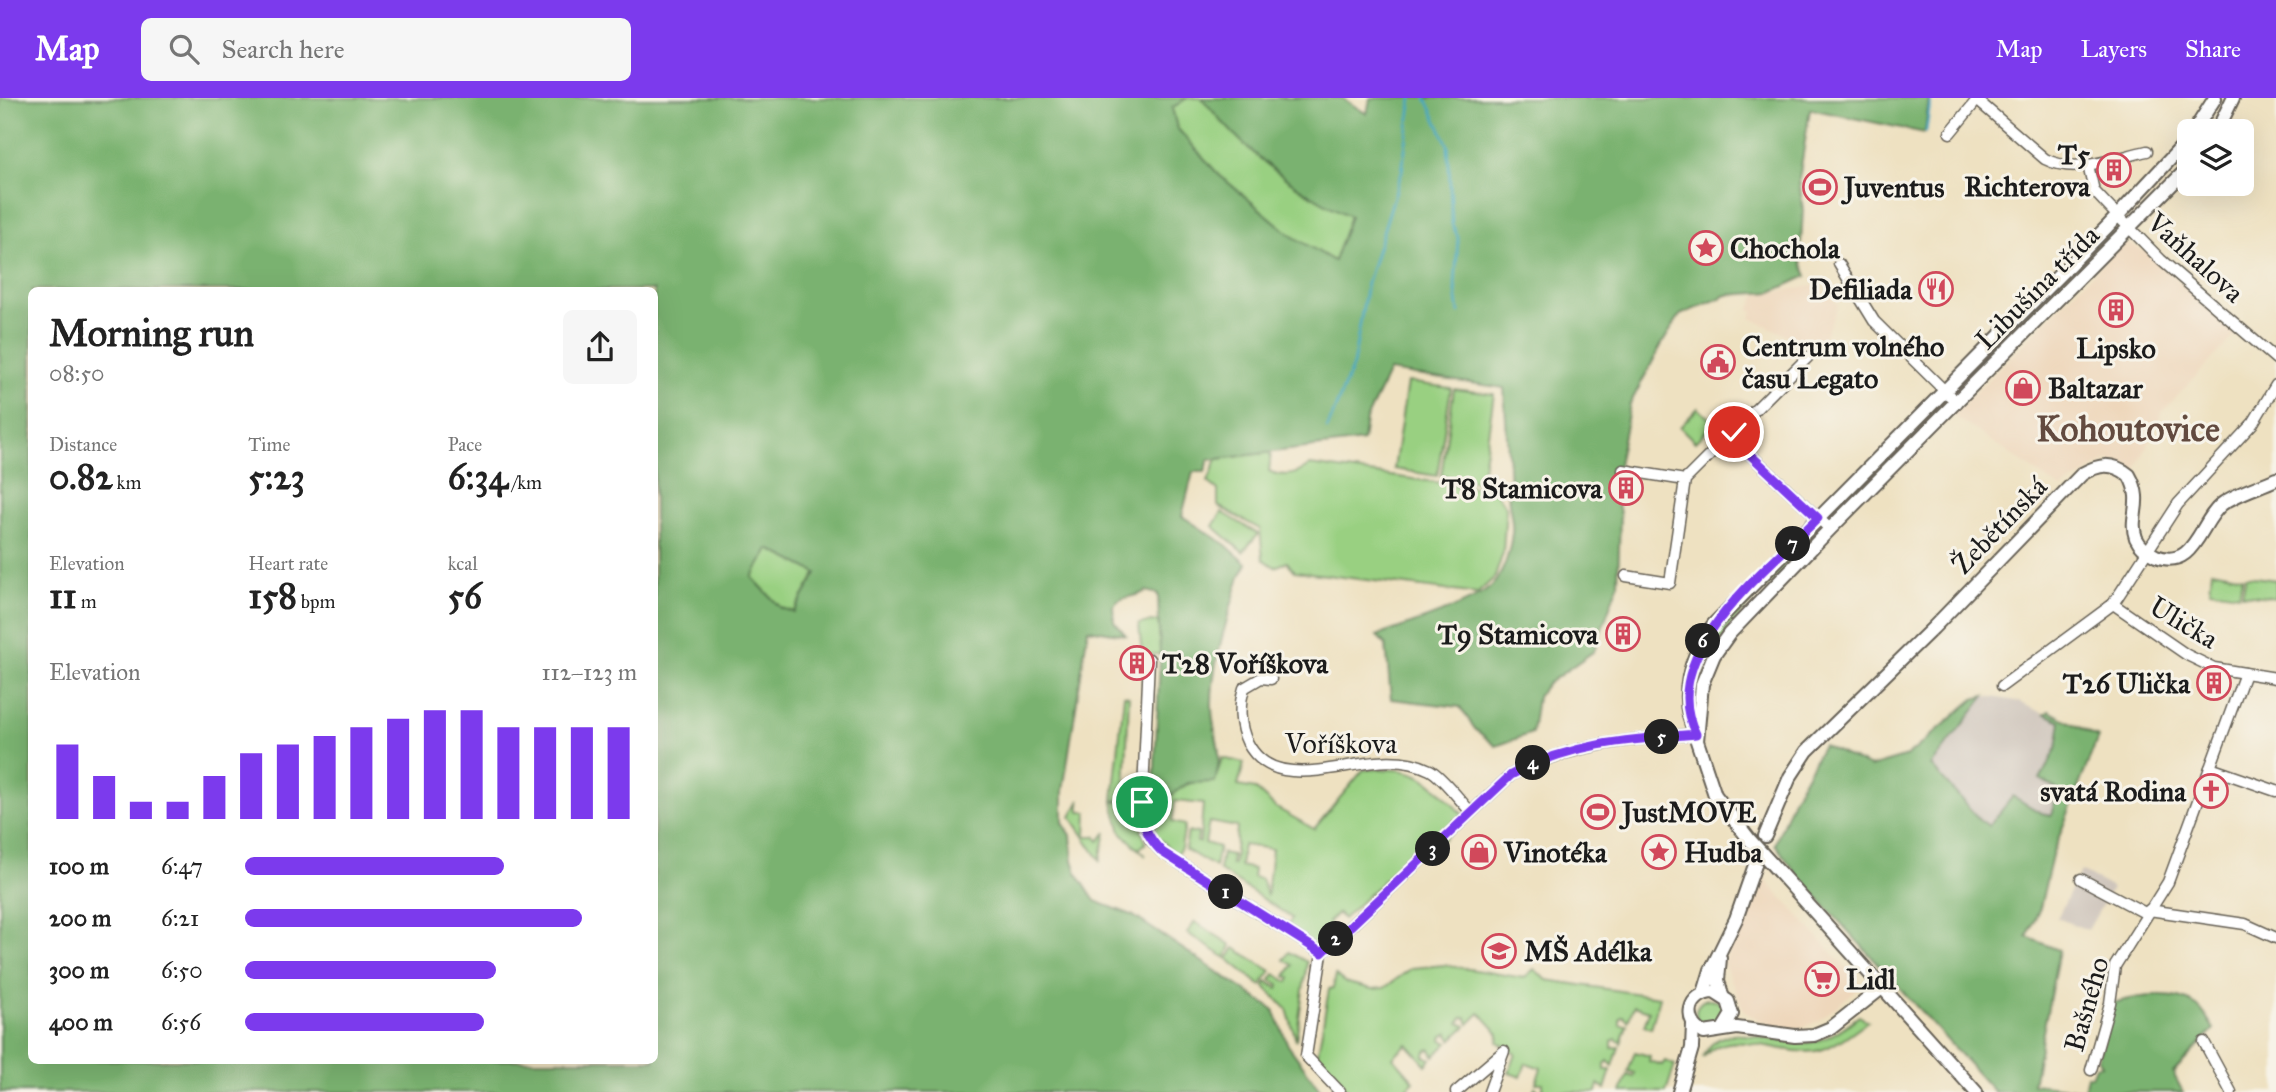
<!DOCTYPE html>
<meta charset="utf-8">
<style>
:root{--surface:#fff;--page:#f6f6f6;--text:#222;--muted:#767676;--accent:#7c3aed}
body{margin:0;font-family:"IM FELL Great Primer",serif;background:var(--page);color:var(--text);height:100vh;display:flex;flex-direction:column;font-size:26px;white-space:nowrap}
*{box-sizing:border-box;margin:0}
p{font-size:23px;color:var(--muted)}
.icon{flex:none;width:38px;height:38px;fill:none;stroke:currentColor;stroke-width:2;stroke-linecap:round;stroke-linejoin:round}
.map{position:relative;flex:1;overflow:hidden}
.drawer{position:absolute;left:28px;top:189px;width:630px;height:777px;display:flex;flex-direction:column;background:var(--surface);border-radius:10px;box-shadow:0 7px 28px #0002}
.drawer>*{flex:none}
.tools{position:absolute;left:2177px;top:21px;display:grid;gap:14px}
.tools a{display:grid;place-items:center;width:77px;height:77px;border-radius:10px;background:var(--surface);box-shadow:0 7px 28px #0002;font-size:35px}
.pin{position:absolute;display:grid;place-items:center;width:60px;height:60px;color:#fff;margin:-30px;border:4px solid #fff;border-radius:50%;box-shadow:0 2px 7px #0007}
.km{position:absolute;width:35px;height:35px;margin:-18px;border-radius:50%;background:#222;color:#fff;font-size:19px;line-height:35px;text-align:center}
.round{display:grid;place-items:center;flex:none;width:74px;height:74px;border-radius:10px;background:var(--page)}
.overview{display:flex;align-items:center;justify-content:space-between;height:119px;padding:0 21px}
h1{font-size:38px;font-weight:800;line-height:52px}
.figures{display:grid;grid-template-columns:repeat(3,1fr);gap:10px;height:119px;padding:7px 21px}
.figures div{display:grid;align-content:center}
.figures b{font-size:35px;font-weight:800}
.figures small{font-size:19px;font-weight:400}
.figures p{font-size:19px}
.chart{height:196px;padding:14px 21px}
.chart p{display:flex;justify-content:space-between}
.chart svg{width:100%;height:126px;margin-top:7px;stroke:var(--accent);stroke-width:6}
ul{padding:0 21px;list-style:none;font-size:23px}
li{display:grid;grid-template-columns:112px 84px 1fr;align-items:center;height:52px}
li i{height:18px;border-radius:9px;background:var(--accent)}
header{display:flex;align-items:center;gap:42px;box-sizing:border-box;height:98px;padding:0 35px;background:var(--accent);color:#fff}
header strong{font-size:33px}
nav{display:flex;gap:38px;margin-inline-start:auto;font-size:24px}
.search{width:490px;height:63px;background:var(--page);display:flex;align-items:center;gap:18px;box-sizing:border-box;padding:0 24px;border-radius:10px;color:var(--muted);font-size:26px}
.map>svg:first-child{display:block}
.built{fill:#eed7bb}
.industrial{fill:#ccc2b9}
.green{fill:#99d081;stroke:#5a764e;stroke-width:2;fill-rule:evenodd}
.forest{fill:#7ab26f;stroke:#4b6746;stroke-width:2;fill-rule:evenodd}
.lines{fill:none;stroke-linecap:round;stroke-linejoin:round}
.stream{stroke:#43a7c3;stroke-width:2.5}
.minor-casing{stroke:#666156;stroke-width:13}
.tertiary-casing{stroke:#666156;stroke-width:16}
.minor{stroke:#fff;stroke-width:10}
.tertiary{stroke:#fff;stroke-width:12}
.tertiary-bridge-casing{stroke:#666156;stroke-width:16;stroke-linecap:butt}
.tertiary-bridge{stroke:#fff;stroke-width:12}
.route-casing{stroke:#fff;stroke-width:14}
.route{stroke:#7c3aed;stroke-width:9}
.labels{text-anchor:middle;stroke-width:6;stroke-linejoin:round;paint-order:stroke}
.poi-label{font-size:28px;font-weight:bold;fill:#1c1c1c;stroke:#f7f3e8;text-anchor:start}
.street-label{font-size:28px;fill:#1c1c1c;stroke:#f7f3e8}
.district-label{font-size:35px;font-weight:bold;fill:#624a3f;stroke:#f7f3e8}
</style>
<header>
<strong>Map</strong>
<div class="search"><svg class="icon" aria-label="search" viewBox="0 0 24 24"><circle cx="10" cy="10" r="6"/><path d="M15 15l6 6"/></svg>Search here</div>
<nav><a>Map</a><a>Layers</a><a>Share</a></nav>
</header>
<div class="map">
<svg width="2276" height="994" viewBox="0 0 2276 994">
<rect width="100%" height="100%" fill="#f7f3e8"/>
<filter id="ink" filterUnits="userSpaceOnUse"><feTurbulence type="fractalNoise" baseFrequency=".0143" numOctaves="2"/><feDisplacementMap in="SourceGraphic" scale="14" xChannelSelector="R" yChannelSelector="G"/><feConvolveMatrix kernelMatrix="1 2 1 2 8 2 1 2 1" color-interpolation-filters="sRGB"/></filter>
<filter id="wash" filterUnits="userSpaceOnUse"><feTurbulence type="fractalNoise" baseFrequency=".00686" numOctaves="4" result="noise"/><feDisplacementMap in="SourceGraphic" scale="28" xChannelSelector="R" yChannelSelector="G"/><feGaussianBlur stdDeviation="1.57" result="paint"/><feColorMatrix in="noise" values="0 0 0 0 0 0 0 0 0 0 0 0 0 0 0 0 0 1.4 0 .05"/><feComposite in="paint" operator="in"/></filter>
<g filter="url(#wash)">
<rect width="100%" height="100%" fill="#eee1c1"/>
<!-- built -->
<g class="built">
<polygon points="2122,146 2131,146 2148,155 2237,235 2163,313 2134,376 2109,362 2061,391 1953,317"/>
<polygon points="1819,187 1838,207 1821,246 1806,239 1802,245 1751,220 1753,214 1749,212 1757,197"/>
<polygon points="1760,776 1862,887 1819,923 1797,931 1769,927 1745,914 1724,866"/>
</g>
<!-- industrial -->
<g class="industrial">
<polygon points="1985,598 2016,603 2061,623 2057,650 2040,681 2058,692 2051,717 2041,715 2013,698 1989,728 1979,722 1931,668"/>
<polygon points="2081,773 2112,790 2088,832 2057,820"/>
</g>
<!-- green -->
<g class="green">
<path d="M1187 0H1202C1241 50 1292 91 1350 118L1334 163 1292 138 1218 76 1177 30 1172 10Z"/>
<polygon points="1407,284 1451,290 1437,378 1394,371"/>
<polygon points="1454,291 1494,296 1481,384 1441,378"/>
<polygon points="1698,310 1714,325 1695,344 1680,329"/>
<path d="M1271 354 1269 373C1283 380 1298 377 1310 367L1494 392 1506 409 1503 455 1495 479 1477 496 1295 473 1287 464 1275 469 1263 461 1260 431 1218 408V392L1208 384 1217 361Z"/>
<polygon points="1222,414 1258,436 1243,454 1213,428"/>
<polygon points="1809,436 1813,439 1812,443 1730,527 1700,578 1694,576 1714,533"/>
<polygon points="769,451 817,474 794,514 781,510 752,479"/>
<polygon points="2212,472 2243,478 2239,496 2210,492"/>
<polygon points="2246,478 2276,482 2276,500 2242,496"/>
<polygon points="1158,523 1161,556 1142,557 1139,526"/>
<polygon points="1124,597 1129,598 1125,694 1137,695 1135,703 1113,702"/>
<path d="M1222 660 1244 665 1238 688 1255 691 1275 709 1314 731 1363 672C1423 668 1426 679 1466 720L1430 754 1422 746 1343 821 1338 815 1328 824 1339 838 1322 855 1285 832 1292 820 1219 772 1222 755 1232 757 1231 767H1234L1237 729 1209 724 1205 745 1219 749 1215 769 1185 751 1188 734 1198 735 1197 744H1200L1203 706 1175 703 1172 724 1185 727 1181 750 1176 757 1153 735 1149 722C1171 698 1179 681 1215 683ZM1243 747 1272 751 1267 798 1261 781 1253 779 1254 771 1240 768Z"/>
<polygon points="1080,702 1080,714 1087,714 1086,738 1095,738 1099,743 1106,734 1100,762 1071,719"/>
<polygon points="1113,704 1135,704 1137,711 1126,711 1126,718 1137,719 1146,745 1139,751 1146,758 1121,734"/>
<polygon points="1195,824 1231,847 1226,860 1187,835"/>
<polygon points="1235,850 1271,873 1261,888 1228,861"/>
<polygon points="1289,854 1307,864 1296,942 1287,911 1264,888 1267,884 1278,890 1279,887 1271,882 1275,876 1288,884 1290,880 1286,878 1293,867 1284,862"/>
<polygon points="1444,867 1524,880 1534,871 1547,882 1660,899 1651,930 1644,928 1649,913 1634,908 1628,923 1623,918 1620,920 1620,927 1627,927 1621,945 1616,941 1612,943 1612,950 1619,949 1613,968 1608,963 1605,966 1605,972 1611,972 1605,991 1599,986 1597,994 1533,994 1535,989 1540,994 1543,991 1543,985 1536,985 1541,970 1526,965 1521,979 1509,975 1516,956 1498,944 1499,936 1480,915 1469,926 1466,919 1462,920 1459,925 1466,928 1451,942 1449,935 1443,938 1442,942 1448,945 1434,958 1431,951 1427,952 1424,958 1431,961 1426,967 1407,946 1393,959 1414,983 1408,989 1412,994 1349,994 1327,971 1329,968 1317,960 1329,891 1333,890 1336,877 1344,884 1372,891 1384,890 1412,870"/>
<circle cx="1710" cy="915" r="14"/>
<path d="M1859 918 1868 923C1853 933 1834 950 1816 953 1780 959 1729 926 1703 960 1721 915 1772 949 1806 945 1827 943 1842 931 1859 918Z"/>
<polygon points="1635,954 1650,958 1649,963 1662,967 1665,963 1675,967 1666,994 1621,994 1627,977 1634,979 1635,975 1628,973"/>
</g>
<!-- forest -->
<g class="forest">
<path d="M0 0H1187L1172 10 1177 30 1218 76 1292 138 1334 163 1350 118C1292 91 1242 50 1202 0H1342L1367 16 1370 0H1929L1925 35 1810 11 1799 82 1803 112 1800 161 1807 178 1772 194 1727 197 1680 217 1663 244 1630 306 1614 387 1620 415 1618 486 1594 553 1546 587 1537 599 1532 635 1496 648 1475 631 1460 609 1391 601 1386 547 1377 538C1403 528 1480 505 1494 485 1505 472 1510 451 1512 435 1514 418 1505 404 1510 387L1504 290 1389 273 1366 322 1363 343 1209 362 1205 374H1193L1182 418 1226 447 1247 466 1240 478C1228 520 1211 565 1212 610 1213 642 1225 647 1215 684L1188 685 1153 710 1160 560 1158 496 1146 493C1134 501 1122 496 1113 508L1114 523 1126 537 1088 531 1063 693V725L1071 737 1073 762 1078 777 1095 803 1132 817 1274 912 1288 947 1322 994H0ZM654 192V962H32V192ZM769 451 817 475 794 514 781 510 752 479Z"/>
<path d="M1985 598 1931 668 1979 721 1989 728 2013 698 2041 715 2051 717 2058 692 2040 681 2057 650 2061 623 2045 616 2049 613 2098 639 2052 757 2040 810 2027 839 2059 852 2033 986 2084 992 2087 977 2091 978 2095 968 2102 967 2098 961 2113 905C2138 898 2174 892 2197 908 2204 913 2209 924 2214 931L2173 975 2183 994H1994L1800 780 1775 746 1794 699 1823 647 1870 669 1907 658 1974 601Z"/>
</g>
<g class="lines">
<!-- stream -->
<g class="stream">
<polyline points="1426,0 1448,47 1452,126 1458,139 1455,187 1459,215"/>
<polyline points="1926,34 1931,0"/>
<polyline points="1327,331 1353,267 1367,185 1402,73 1412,0"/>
</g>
</g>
</g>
<g filter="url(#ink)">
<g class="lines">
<!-- minor casing -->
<g class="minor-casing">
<g id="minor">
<path d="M1950 35 1977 2 2045 61C2076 77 2115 60 2147 53"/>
<polyline points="2088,67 2094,93 2110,110 2161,162 2276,261"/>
<polyline points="1839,166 1874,223 1957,305"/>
<polyline points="1730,338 1830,431"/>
<polyline points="1623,372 1685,382"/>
<polyline points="1626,478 1670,485 1685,382 1808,259"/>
<polyline points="2113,506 2187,557 2214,570 2276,580"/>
<polyline points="1149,561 1142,716 1150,741 1162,754 1322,855"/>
<path d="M1271 581 1261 580 1244 590C1233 627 1248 670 1292 673 1337 677 1386 650 1430 672 1442 678 1461 704 1471 714"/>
<polyline points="2002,588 2113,506 2178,406 2253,325 2276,287"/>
<polyline points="2210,670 2276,693"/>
<polyline points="2081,781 2147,816"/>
<polyline points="2149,812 2245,826 2276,840"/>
<path d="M1322 855 1511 677C1569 646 1631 641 1696 636"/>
<polyline points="1322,855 1306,958 1340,994"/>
<polyline points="2204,944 2231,994"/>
<polyline points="2091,972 2110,905 2115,868 2168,784 2245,575"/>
<polyline points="1456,994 1504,953 1489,994"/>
</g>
</g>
<!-- tertiary casing -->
<g class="tertiary-casing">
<g id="tertiary">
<polyline points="2194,33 2215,0"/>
<polyline points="2217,33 2233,0"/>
<path d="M1696 636C1677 600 1690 557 1714 526L2107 129 2189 41"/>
<path d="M1765 738 1790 679 1807 653 1933 530 2082 376C2099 366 2112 364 2129 377 2145 405 2128 418 2136 440 2140 449 2147 454 2156 458 2195 473 2200 423 2222 406 2237 395 2259 389 2276 381"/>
<polyline points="1749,741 1715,697 1697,643 1702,586 1714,557 1729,536 1830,431 2189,69"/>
<polyline points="1779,774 1976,994"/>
<polyline points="1720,860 1718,882 1722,897"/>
<polyline points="1704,895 1711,872 1736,821 1755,767"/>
<path d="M1723 931 1732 916 1728 903 1714 894C1688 895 1682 923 1704 935L1737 930 1795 938 1814 937 1831 930 1883 889"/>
<polyline points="1679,994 1692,950 1693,926"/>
</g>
</g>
<!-- minor -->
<use href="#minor" class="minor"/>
<!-- tertiary -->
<use href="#tertiary" class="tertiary"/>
<!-- tertiary-bridge casing -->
<g class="tertiary-bridge-casing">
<polyline id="tertiary-bridge" points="1749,741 1779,774"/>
</g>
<!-- tertiary-bridge -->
<use href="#tertiary-bridge" class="tertiary-bridge"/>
</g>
</g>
<g class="lines" filter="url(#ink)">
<!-- route casing -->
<g class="route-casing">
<path id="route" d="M1142 704C1141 725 1147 739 1162 754L1322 855 1511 677C1569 645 1631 641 1696 636 1654 556 1768 471 1818 420L1730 338 1734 334"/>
</g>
<!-- route -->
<use href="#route" class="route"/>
</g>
<!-- icons -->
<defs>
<g id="building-ring" transform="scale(1.75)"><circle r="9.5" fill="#f7f3e8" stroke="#d1495b" stroke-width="1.5"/><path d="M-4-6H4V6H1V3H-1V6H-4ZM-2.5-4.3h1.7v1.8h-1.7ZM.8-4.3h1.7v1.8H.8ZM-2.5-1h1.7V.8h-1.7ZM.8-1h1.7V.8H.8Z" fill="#d1495b"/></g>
<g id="stadium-ring" transform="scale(1.75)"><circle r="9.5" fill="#f7f3e8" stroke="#d1495b" stroke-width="1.5"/><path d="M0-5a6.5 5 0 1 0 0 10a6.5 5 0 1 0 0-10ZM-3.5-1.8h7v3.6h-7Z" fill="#d1495b"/></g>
<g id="sight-ring" transform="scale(1.75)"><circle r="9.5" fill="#f7f3e8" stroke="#d1495b" stroke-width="1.5"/><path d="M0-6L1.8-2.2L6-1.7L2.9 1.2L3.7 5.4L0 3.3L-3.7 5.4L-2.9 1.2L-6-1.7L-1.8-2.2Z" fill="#d1495b"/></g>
<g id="restaurant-ring" transform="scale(1.75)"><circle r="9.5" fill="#f7f3e8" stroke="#d1495b" stroke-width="1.5"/><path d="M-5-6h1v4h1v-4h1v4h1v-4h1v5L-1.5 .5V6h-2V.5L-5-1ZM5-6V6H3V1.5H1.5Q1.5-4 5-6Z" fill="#d1495b"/></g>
<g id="civic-ring" transform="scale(1.75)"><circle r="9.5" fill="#f7f3e8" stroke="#d1495b" stroke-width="1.5"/><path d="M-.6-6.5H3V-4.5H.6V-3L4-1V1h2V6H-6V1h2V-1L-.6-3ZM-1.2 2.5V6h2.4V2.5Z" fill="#d1495b"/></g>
<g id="shop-ring" transform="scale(1.75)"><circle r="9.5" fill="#f7f3e8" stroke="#d1495b" stroke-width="1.5"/><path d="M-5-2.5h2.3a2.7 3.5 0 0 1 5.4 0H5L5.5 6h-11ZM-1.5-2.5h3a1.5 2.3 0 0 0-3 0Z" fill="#d1495b"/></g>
<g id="church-ring" transform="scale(1.75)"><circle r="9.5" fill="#f7f3e8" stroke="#d1495b" stroke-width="1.5"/><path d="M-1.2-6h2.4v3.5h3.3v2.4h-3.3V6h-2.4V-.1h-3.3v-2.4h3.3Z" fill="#d1495b"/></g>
<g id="school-ring" transform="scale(1.75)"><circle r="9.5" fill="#f7f3e8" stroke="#d1495b" stroke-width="1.5"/><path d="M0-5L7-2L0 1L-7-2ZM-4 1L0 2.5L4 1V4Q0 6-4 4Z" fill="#d1495b"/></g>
<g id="supermarket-ring" transform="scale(1.75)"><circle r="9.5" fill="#f7f3e8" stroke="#d1495b" stroke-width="1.5"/><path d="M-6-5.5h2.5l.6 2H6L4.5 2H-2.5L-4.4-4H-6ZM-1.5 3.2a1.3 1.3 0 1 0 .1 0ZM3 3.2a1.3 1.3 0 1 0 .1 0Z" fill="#d1495b"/></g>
</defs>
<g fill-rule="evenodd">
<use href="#building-ring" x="2114" y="72"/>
<use href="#stadium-ring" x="1820" y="89"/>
<use href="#sight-ring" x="1706" y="150"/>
<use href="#restaurant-ring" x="1936" y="191"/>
<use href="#building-ring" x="2116" y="212"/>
<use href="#civic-ring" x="1718" y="264"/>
<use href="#shop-ring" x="2023" y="290"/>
<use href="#building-ring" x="1626" y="390"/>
<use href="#building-ring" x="1623" y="536"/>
<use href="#building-ring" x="1137" y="565"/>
<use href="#building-ring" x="2214" y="585"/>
<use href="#church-ring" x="2211" y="693"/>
<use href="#stadium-ring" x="1598" y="714"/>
<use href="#shop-ring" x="1479" y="754"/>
<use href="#sight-ring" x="1659" y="754"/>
<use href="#school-ring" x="1499" y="853"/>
<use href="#supermarket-ring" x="1822" y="881"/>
</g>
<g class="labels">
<!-- poi labels -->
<g class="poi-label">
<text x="2090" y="66" text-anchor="end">T5<tspan x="2090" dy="32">Richterova</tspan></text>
<text x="1844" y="99">Juventus</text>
<text x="1730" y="160">Chochola</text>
<text x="1912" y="201" text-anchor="end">Defiliada</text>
<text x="1742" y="258">Centrum volného<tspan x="1742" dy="32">času Legato</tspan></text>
<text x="2116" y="260" text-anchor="middle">Lipsko</text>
<text x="2048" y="300">Baltazar</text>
<text x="1602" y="400" text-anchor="end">T8 Stamicova</text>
<text x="1598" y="546" text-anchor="end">T9 Stamicova</text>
<text x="1162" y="575">T28 Voříškova</text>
<text x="2190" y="595" text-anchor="end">T26 Ulička</text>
<text x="2186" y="703" text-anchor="end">svatá Rodina</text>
<text x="1622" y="724">JustMOVE</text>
<text x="1504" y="764">Vinotéka</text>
<text x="1684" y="764">Hudba</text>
<text x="1524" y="863">MŠ Adélka</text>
<text x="1846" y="891">Lidl</text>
</g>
<!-- street labels -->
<g class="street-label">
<text transform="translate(2196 159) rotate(42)" y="10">Vaňhalova</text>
<text transform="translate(2037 189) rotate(-45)" y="10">Libušina třída</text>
<text transform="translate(1999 427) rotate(-46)" y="10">Žebětínská</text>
<text transform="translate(2184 524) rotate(31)" y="10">Ulička</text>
<text x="1341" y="655">Voříškova</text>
<text transform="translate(2086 906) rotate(-74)" y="10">Bašného</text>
</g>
<!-- district labels -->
<g class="district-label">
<text x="2128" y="343">Kohoutovice</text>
</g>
</g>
</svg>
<div class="tools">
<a><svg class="icon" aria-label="layers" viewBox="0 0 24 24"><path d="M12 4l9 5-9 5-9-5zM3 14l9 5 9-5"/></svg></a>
</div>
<div class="pin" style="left:1142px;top:704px;background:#1e9e55"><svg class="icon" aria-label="arrive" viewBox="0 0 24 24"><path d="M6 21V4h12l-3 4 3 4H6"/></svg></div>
<div class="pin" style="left:1734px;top:334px;background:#d93025"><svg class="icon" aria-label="check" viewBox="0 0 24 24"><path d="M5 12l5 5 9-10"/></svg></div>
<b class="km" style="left:1226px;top:794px">1</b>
<b class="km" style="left:1336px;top:841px">2</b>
<b class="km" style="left:1433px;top:751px">3</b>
<b class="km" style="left:1533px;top:665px">4</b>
<b class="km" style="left:1662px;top:639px">5</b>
<b class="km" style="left:1703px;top:543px">6</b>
<b class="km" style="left:1793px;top:446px">7</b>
<section class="drawer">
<div class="overview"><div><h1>Morning run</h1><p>08:50</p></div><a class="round"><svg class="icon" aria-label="share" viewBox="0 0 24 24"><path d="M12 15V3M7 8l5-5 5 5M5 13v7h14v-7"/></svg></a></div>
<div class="figures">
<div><p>Distance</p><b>0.82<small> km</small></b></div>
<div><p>Time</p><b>5:23</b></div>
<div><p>Pace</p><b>6:34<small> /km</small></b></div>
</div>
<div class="figures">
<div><p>Elevation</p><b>11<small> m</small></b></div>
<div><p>Heart rate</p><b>158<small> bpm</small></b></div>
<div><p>kcal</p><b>56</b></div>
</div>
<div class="chart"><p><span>Elevation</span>112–123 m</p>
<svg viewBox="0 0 160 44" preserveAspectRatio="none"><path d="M5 44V18M15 44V29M25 44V38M35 44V38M45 44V29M55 44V21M65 44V18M75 44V15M85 44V12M95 44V9M105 44V6M115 44V6M125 44V12M135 44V12M145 44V12M155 44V12"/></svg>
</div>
<ul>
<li><b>100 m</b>6:47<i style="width:66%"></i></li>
<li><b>200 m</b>6:21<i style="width:86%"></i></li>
<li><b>300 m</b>6:50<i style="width:64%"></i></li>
<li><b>400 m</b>6:56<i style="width:61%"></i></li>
</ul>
</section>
</div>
